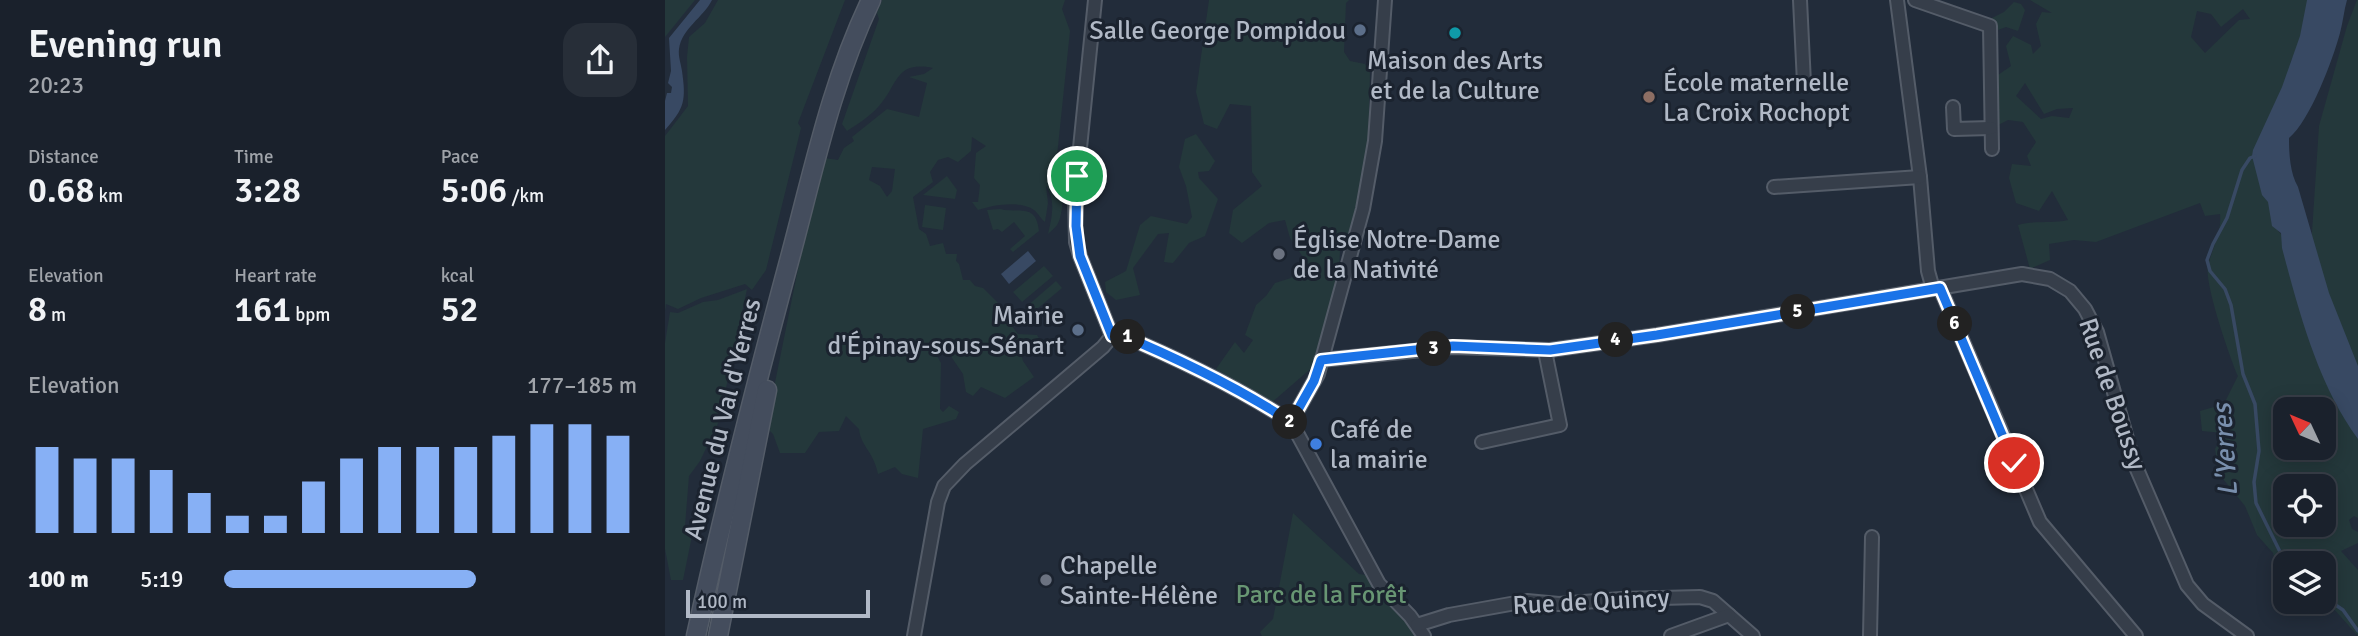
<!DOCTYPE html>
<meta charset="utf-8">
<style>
:root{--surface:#1a212c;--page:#272e38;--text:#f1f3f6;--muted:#9fa3a9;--line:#383e48;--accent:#87b0f5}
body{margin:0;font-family:Signika,sans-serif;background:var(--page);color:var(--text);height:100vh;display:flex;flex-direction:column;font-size:26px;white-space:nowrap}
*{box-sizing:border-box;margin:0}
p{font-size:23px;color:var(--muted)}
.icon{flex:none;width:38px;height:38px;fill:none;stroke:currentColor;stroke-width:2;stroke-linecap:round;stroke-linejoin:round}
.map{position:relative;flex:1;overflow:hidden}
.drawer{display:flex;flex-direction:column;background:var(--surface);width:665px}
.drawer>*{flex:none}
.needle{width:46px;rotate:314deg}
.controls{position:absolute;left:1608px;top:397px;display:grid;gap:14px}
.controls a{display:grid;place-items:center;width:63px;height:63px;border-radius:14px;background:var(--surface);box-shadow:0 4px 18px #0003,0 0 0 2px var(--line);font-size:35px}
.scale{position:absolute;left:21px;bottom:18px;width:184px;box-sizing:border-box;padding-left:7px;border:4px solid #b1b9c6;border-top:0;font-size:19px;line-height:24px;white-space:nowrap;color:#b1b9c6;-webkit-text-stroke:5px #1b232f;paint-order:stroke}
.pin{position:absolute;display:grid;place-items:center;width:60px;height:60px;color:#fff;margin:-30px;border:4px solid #fff;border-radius:50%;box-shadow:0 2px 7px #0007}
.km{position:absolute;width:35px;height:35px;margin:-18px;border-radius:50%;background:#222;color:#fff;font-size:19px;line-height:35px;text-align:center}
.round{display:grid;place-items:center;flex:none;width:74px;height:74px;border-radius:21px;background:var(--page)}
.summary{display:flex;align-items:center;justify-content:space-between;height:119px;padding:0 28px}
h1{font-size:38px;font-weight:600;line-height:52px}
.metrics{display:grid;grid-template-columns:repeat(3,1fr);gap:10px;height:119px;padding:7px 28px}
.metrics div{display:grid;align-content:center}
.metrics b{font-size:35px;font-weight:600}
.metrics small{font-size:19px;font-weight:400}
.metrics p{font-size:19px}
.chart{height:196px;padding:14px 28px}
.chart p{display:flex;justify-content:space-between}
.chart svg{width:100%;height:126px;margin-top:7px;stroke:var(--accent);stroke-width:6}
ul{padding:0 28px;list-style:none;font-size:23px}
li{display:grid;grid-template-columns:112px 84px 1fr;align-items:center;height:52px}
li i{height:18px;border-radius:9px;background:var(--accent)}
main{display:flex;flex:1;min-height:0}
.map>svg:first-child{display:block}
.green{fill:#24383b;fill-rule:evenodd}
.water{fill:#384963}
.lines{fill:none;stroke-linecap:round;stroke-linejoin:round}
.stream{stroke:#384963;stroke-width:3.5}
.street-casing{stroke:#545c68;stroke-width:16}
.secondary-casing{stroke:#545c68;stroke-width:21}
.street{stroke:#363e4a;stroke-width:12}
.secondary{stroke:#444d5d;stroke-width:18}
.route-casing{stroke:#fff;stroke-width:14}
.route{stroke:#1a73e8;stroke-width:9}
.service-dot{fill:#5c6f8a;stroke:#1b232f;stroke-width:2.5}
.culture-dot{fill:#0f9aa8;stroke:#1b232f;stroke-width:2.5}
.education-dot{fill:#8d6e63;stroke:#1b232f;stroke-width:2.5}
.worship-dot{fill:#6b7280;stroke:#1b232f;stroke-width:2.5}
.shop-dot{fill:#3f7fe0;stroke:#1b232f;stroke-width:2.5}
.labels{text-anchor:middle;stroke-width:6;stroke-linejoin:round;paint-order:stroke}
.poi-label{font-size:26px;fill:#b1b9c6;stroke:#1b232f;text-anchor:start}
.street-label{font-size:26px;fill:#b1b9c6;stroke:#1b232f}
.park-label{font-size:26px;fill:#689673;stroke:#1b232f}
.water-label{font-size:28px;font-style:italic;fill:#798fad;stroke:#1b232f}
</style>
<main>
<section class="drawer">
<div class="summary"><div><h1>Evening run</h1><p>20:23</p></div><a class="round"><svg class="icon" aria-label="share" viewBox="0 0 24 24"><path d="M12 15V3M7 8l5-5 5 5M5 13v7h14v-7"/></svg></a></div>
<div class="metrics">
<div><p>Distance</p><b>0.68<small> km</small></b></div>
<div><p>Time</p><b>3:28</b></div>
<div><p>Pace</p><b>5:06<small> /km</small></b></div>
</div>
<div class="metrics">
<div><p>Elevation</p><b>8<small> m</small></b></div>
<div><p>Heart rate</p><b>161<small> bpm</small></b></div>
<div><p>kcal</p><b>52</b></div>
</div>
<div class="chart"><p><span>Elevation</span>177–185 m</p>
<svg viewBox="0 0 160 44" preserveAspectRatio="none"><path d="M5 44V14M15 44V18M25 44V18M35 44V22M45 44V30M55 44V38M65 44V38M75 44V26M85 44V18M95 44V14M105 44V14M115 44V14M125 44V10M135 44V6M145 44V6M155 44V10"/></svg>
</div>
<ul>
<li><b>100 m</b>5:19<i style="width:61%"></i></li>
</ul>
</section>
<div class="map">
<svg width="1693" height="636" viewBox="0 0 1693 636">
<rect width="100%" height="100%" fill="#222c3a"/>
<!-- green -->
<g class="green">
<polygon points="0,0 30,0 0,37"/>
<polygon points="53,0 180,0 133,123 136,128 101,270 87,290 80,284 36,298 13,309 1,304 0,311 0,136 23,106 22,57 24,37 40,23"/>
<path d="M217 0H400L397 9 405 31 392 156C401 165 399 209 394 221 392 227 387 230 383 234 387 217 391 200 381 186L383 203 380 222C376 219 374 214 369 210 356 200 327 205 313 210L307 202H313L315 185 309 178 311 153 321 146 307 137 306 151 293 162 283 157 273 160 265 172 268 182 248 197 254 229 261 234 265 246 278 243 281 254H292L291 261 294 264 298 280H305L310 286 318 288 345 315 346 325 353 334 372 335 377 343 369 349 359 343 354 347 358 361 369 377 340 398 316 387 308 396 301 392 298 374 276 342 268 349 276 363 275 409 278 412 284 406 294 412 291 419 258 429 253 478 237 474 230 467 213 474C209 452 196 447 194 429L181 416 174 431 154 432 140 453H115L108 434 101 427 146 205 159 158 173 160 179 148 189 141 187 137 222 109 254 117 262 83 244 77 259 74 268 68C230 60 233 85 214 106 205 116 193 124 182 131L177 124 214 19 212 13ZM207 167 230 169 227 191 222 197 215 186 204 180Z"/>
<polygon points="544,0 684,0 681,3 679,52 685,61 700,64 705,73 703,153 687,230 675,251 674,270 658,345 648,359 650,365 605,404 551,369 570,342 579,353 588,340 580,335 591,305 601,296 610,283 626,278 638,257 625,238 620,220 604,223 577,243 564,233 568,210 597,186 587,172 586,106 565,104 552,129 539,124 531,92"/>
<path d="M1365 0H1650L1649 23 1626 61 1617 108 1613 231 1630 248 1693 425V518L1689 516 1684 520 1687 529 1693 532V543L1676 551 1693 570V636L1659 598V564H1620V581L1615 580 1608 553 1592 535 1580 506 1554 474 1550 449 1559 433 1537 431 1535 411 1559 404 1573 376C1565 358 1539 283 1543 266 1547 248 1557 233 1555 214L1540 216 1535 203 1431 242 1409 240 1384 244 1385 260 1365 269 1353 225C1369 220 1386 224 1403 220L1387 191 1374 211 1351 203 1344 178 1347 164 1366 166 1362 156 1371 142 1358 122 1343 120 1329 127 1320 84 1346 66 1341 46 1348 36 1366 45 1368 54 1376 46 1371 24 1377 12 1387 13ZM1578 9 1585 19 1574 20 1540 53 1526 37 1532 11 1546 14 1556 27ZM1360 83 1379 114 1392 109 1408 108 1404 118 1387 116 1376 119 1351 96ZM1620 410H1659V448H1620ZM1620 486H1659V525H1620Z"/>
<polygon points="1692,0 1693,0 1693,400 1643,293 1654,126 1682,26"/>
<polygon points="1349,2 1356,4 1360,10 1353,31 1341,27 1333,30 1327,18 1339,12"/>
<polygon points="531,134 550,161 544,171 533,172 534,178 553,199 540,236 524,243 508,263 499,262 504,233 493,234 468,268 475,295 451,300 441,292 440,282 461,271 475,225 486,216 522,224 527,217 521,186 514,167 520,139"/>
<polygon points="282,176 292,190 290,199 258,195"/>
<polygon points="260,205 281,208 278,230 257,227"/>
<path d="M335 209C353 214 371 202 374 231L348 252 345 249 360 236 349 222 337 232 333 229 328 230 322 210Z"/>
<polygon points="379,266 388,276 357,302 348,292"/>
<polygon points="391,281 397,288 366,314 361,307"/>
<polygon points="82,289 54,421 35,461 24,476 20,526 27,536 18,580 6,580 0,549 0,343 5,312 13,313 38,302 53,300"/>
<polygon points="628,513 694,574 707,576 736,612 750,636 597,636 595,632 608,619"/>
</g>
<!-- water -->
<g class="water">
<path d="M35 0H47C38 18 17 28 14 49 13 56 16 64 17 71 21 100 20 108 0 130V101L2 93H6L7 87 3 83 6 71 4 38Z"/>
<path d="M1642 0H1682C1679 10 1678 22 1675 33 1668 59 1645 121 1624 138 1624 154 1625 173 1633 187L1664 293 1693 366V439C1653 385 1634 312 1617 248L1616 233 1607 226 1603 202 1597 195 1587 156 1588 150 1617 87 1635 36Z"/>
<polygon points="363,251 371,261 344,284 336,274"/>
</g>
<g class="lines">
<!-- stream -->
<g class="stream">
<polyline points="1590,156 1585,158 1577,170 1562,218 1548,244 1542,260 1545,271 1560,289 1566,305 1578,374 1590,404 1594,451 1589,482 1591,503 1621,564"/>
<polyline points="1659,597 1678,610 1693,631"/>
</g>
<!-- street casing -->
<g class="street-casing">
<g id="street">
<polyline points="430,0 410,197 411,242 415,256 447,336"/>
<polyline points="720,0 710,141 698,209 653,374 626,422 714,584 745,616 759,636"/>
<polyline points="1135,0 1139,83"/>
<polyline points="1232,0 1255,177 1263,271 1268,289"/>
<polyline points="1250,0 1325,26 1327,149"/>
<polyline points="1288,107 1289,129 1326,128"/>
<polyline points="1109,187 1255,177"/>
<polyline points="1275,288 1375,522 1471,636"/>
<polyline points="656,360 788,347 885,350 992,335 1357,274 1385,279 1405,291 1420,309 1432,332 1468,460 1522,585 1538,604 1582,636"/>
<polyline points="817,442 895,425 881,356 885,350"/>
<polyline points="752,625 784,615 862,601 894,604 956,599 1035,597 1048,601 1088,636"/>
<path d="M249 636 273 502 279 486 300 464 438 347 447 336 454 334C514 359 572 387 626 422"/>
<polyline points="1006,636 1064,615"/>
<polyline points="1205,636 1207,537"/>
</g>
</g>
<!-- secondary casing -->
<g class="secondary-casing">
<g id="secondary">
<path d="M31 636C59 508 92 380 126 254 149 168 167 81 206 0"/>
<polyline points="53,636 102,390"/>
</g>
</g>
<!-- street -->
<use href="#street" class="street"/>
<!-- secondary -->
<use href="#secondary" class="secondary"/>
</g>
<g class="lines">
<!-- route casing -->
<g class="route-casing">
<path id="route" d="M412 176 411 226 415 256 447 336 454 334C514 359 572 387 626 422L649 381 656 360 788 346 885 350 992 335 1275 288 1349 463"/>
</g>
<!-- route -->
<use href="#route" class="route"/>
</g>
<!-- markers -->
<g class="service-dot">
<circle cx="695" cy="30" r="7"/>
<circle cx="413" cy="330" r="7"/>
</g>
<circle class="culture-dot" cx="790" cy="33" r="7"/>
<circle class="education-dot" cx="984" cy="97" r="7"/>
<g class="worship-dot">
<circle cx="614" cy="254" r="7"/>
<circle cx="381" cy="580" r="7"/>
</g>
<circle class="shop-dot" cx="651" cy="444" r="7"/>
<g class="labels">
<!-- poi labels -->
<g class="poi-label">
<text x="681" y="39" text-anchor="end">Salle George Pompidou</text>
<text x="790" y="69" text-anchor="middle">Maison des Arts<tspan x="790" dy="30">et de la Culture</tspan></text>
<text x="998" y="91">École maternelle<tspan x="998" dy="30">La Croix Rochopt</tspan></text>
<text x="628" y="248">Église Notre-Dame<tspan x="628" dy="30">de la Nativité</tspan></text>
<text x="399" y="324" text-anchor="end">Mairie<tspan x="399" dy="30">d'Épinay-sous-Sénart</tspan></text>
<text x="665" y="438">Café de<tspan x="665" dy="30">la mairie</tspan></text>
<text x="395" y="574">Chapelle<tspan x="395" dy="30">Sainte-Hélène</tspan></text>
</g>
<!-- street labels -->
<g class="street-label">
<text transform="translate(1448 394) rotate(71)" y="9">Rue de Boussy</text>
<text transform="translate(57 419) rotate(-76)" y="9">Avenue du Val d'Yerres</text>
<text transform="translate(926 601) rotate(-3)" y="9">Rue de Quincy</text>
</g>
<!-- park labels -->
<g class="park-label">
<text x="656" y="603">Parc de la Forêt</text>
</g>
<!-- water labels -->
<g class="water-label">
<text transform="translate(1559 450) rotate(-94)" y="10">L'Yerres</text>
</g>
</g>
</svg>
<div class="controls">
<a><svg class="needle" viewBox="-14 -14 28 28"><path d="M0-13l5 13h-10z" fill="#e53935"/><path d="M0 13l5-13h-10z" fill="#9fa3a9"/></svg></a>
<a><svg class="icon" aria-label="locate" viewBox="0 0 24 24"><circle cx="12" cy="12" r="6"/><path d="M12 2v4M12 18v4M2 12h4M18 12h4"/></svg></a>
<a><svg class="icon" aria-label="layers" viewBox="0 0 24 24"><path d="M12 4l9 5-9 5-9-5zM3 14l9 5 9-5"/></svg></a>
</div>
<div class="scale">100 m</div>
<div class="pin" style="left:412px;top:176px;background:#1e9e55"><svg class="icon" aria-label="arrive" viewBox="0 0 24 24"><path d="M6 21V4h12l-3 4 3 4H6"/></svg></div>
<div class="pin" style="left:1349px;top:463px;background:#d93025"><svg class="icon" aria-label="check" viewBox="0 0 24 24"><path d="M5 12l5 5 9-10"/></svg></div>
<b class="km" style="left:463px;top:337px">1</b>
<b class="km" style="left:625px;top:422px">2</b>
<b class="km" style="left:769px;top:349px">3</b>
<b class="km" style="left:951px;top:340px">4</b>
<b class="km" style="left:1133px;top:312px">5</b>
<b class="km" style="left:1290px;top:324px">6</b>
</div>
</main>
